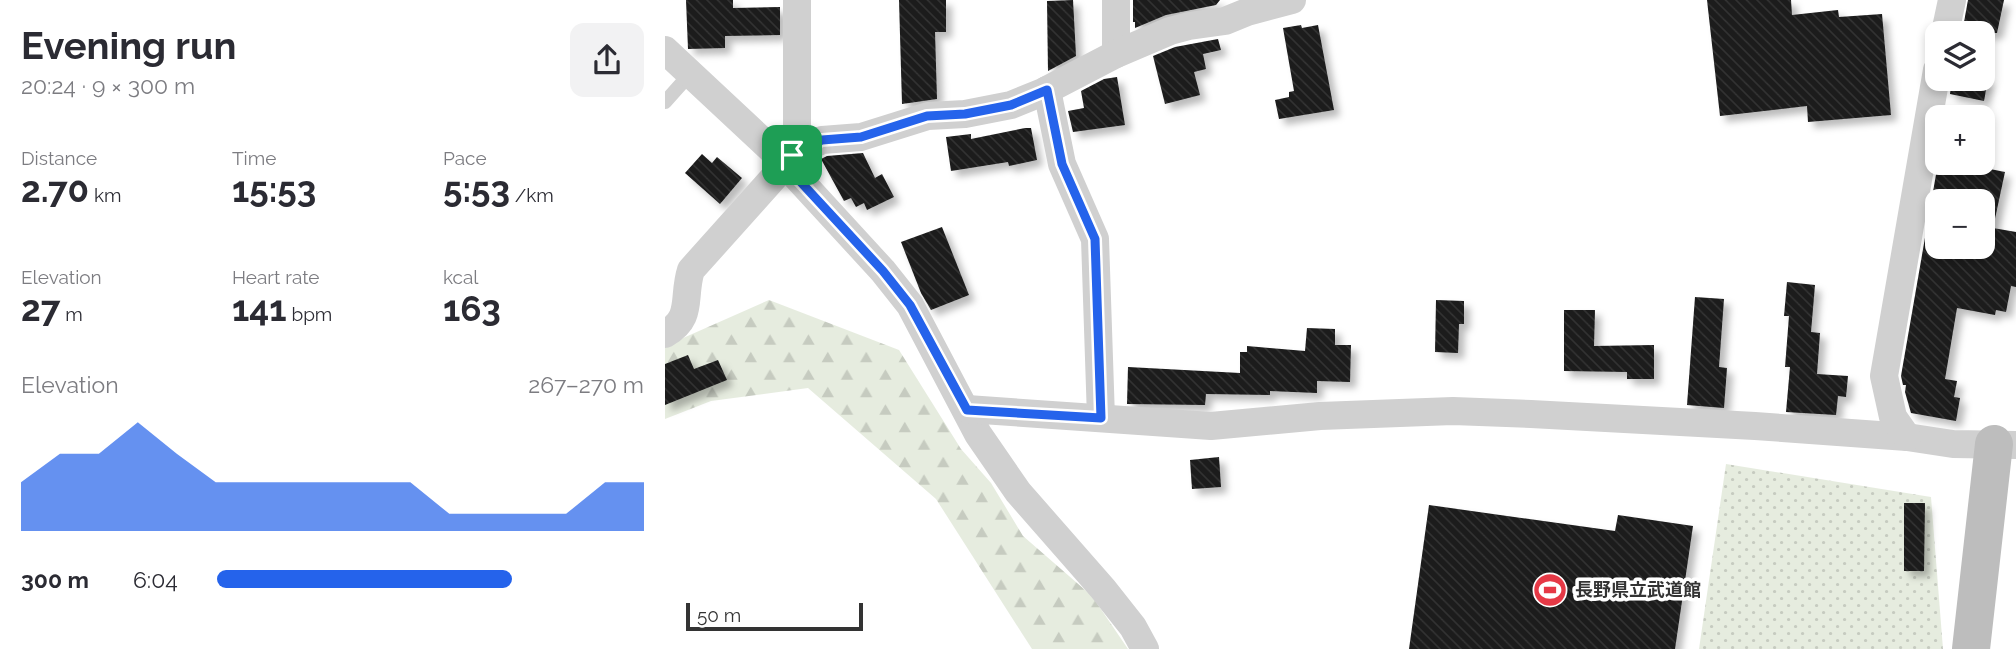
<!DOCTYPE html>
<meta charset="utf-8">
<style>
:root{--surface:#fff;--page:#f2f2f3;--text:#2b2b33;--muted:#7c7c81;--accent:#2563eb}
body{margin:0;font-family:Raleway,"Noto Sans JP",sans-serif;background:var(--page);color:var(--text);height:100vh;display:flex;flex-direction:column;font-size:26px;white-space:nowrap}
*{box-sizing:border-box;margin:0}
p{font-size:23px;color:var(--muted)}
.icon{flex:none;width:38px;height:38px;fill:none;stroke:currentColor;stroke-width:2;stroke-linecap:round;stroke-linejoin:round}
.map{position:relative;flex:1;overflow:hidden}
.sheet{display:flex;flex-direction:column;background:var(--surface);width:665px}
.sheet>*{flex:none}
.tools{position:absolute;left:1260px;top:21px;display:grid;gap:14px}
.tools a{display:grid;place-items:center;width:70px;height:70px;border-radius:14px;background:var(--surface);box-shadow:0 4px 10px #0003;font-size:35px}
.scale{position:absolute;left:21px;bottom:18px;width:177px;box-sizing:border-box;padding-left:7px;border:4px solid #333;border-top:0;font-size:19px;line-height:24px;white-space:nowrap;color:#333;-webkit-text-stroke:5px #fff;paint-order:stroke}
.pin{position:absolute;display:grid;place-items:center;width:60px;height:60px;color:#fff;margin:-30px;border-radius:14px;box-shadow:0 4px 10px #0006}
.round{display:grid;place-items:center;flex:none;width:74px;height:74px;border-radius:14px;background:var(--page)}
.headline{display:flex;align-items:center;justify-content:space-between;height:119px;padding:0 21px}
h1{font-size:38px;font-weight:700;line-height:52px}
.stats{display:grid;grid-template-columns:repeat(3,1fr);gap:10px;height:119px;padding:7px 21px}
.stats div{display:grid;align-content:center}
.stats b{font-size:35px;font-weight:700}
.stats small{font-size:19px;font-weight:400}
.stats p{font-size:19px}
.chart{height:196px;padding:14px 21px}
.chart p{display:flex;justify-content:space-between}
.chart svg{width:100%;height:126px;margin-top:7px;fill:var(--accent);opacity:.7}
ul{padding:0 21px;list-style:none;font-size:23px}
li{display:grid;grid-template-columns:112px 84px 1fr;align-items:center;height:52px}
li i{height:18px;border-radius:9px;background:var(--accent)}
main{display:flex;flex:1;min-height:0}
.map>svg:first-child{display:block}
.grass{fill:url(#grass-dots)}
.forest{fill:url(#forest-firs)}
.building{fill:url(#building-back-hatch);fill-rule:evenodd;filter:url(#shadow)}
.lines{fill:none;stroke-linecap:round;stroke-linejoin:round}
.lane{stroke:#d0d0d0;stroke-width:14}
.street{stroke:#d0d0d0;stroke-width:28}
.secondary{stroke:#bdbdbd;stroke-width:38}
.route-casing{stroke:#fff;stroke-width:14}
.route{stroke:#2563eb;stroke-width:9}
.labels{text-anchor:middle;stroke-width:7;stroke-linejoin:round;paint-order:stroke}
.poi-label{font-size:18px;font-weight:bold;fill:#333;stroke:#fff;text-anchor:start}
</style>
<main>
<section class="sheet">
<div class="headline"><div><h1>Evening run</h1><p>20:24 · 9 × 300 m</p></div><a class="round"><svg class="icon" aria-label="share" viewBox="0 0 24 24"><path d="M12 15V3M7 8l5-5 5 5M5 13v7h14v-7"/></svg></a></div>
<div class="stats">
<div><p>Distance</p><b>2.70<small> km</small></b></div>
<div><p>Time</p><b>15:53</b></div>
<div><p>Pace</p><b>5:53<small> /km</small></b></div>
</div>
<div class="stats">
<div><p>Elevation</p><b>27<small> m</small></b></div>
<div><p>Heart rate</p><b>141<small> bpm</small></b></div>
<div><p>kcal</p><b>163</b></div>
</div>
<div class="chart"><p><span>Elevation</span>267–270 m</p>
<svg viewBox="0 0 160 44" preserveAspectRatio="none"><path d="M0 44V27L10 17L20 17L30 6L40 17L50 27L60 27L70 27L80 27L90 27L100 27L110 38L120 38L130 38L140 38L150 27L160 27V44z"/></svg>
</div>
<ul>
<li><b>300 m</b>6:04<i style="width:69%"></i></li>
</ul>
</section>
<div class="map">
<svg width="1351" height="649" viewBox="0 0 1351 649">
<defs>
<pattern id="grass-dots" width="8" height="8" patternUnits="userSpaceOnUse" patternTransform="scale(1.75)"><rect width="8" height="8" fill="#e6ecdf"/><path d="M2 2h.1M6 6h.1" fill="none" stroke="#c6cbc0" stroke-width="1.8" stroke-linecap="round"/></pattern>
<pattern id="forest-firs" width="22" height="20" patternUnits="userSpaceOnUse" patternTransform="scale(1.75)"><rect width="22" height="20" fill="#e6ecdf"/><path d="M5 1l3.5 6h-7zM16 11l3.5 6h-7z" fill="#c6cbc0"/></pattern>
<pattern id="building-back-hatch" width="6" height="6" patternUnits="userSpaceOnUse" patternTransform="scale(1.75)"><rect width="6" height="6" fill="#1a1a1a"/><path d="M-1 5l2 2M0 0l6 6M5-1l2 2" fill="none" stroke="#333"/></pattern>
<filter id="shadow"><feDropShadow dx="6" dy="6" stdDeviation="3.5" flood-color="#0004"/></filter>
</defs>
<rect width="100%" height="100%" fill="#fff"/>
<!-- grass -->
<polygon class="grass" points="1061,464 1266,497 1278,649 1034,649"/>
<!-- forest -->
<polygon class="forest" points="104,300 234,350 296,449 326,483 358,536 427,596 463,649 367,649 271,499 143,388 46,401 0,419 0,346"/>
<!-- building -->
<g class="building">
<polygon points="21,0 68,0 68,8 115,7 115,35 60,36 60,48 23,49"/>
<polygon points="234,0 281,0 281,32 270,32 272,99 237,104"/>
<polygon points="408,0 411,56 383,71 382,1"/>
<polygon points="468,0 555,0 551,5 501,15 470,28 470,22 468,22"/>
<polygon points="1042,0 1126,0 1127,15 1173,10 1174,17 1217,14 1226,115 1143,122 1142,106 1055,116"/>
<polygon points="1303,0 1339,0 1332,33 1297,33"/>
<polygon points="636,25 637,28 653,25 669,110 614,119 610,100 624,97 624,92 629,91 618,28"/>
<polygon points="553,39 556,50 538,54 541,69 529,72 535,95 500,104 488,56 510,47"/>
<polygon points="452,77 460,125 408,132 403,111 419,108 416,91 439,79"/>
<polygon points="1287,79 1323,79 1319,101 1285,94"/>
<polygon points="360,128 366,128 372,160 344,166 343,162 286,171 281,137 306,134 306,139"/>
<polygon points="198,153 210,178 217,174 229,197 202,210 199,203 191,207 186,198 179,201 156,159 162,156"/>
<polygon points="37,154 47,163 52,157 77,178 55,204 20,173"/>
<path d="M1273 163H1295L1340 172 1328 228 1351 232V287L1346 286 1341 312 1331 310 1330 315 1292 308 1280 379 1292 381 1289 397 1295 398 1291 421 1246 413 1240 392 1241 385H1238L1236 376ZM1272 201H1318V247H1272Z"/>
<polygon points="277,227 304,295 266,310 256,293 236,242"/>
<polygon points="1122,282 1150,285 1146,332 1155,333 1152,374 1183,376 1181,397 1173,396 1171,415 1121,412 1125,367 1120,367 1124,316 1119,316"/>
<polygon points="1030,297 1059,299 1054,367 1062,368 1059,408 1022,405"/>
<polygon points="771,300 799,301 799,324 794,324 793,353 770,352"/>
<polygon points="899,310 930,310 929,346 989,345 989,379 962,379 962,372 899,371"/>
<polygon points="642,328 670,329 670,345 686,345 685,382 652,381 652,393 605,391 605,395 541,394 540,405 462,404 463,367 575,373 575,352 582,352 582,346 640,351"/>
<polygon points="23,355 29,369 53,360 62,380 0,405 0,364"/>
<polygon points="554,457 556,487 527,489 525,460"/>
<polygon points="1239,503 1260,503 1259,571 1239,571"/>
<polygon points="764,505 950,531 953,515 1028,526 1010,649 744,649"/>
</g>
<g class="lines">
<!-- lane -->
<polyline class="lane" points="0,102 25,74"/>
<!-- street -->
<g class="street">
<polyline points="451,0 451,54"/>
<polyline points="1280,33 1287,0"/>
<polyline points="0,50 106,149 218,271 245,305 313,434 353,492 438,589 468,627 480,649"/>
<polyline points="382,90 397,164 430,239 436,418"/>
<polyline points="127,155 157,140 196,137 263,116 300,114 346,105 378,92 451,54 505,31 524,26 560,21 582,12 627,0"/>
<path d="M0 334C29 318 17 298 26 270L120 165 127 155 132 140V0"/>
<polyline points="302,409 546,426 655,416 788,411 866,414 1090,426 1242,437 1288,444 1351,445"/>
<polyline points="1242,437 1228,417 1219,376 1272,70"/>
</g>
<!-- secondary -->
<polyline class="secondary" points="1306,649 1329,444"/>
</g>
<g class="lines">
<!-- route casing -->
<g class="route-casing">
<polygon id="route" points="382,90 397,164 430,239 436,418 302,410 245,305 218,271 120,165 127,155 157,140 196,137 262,116 300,114 346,105"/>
</g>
<!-- route -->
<use href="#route" class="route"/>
</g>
<!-- icons -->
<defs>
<g id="stadium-disc" transform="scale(1.75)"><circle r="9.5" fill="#e63946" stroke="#fff"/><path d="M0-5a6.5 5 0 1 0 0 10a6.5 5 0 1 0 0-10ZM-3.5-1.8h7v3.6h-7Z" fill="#fff"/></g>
</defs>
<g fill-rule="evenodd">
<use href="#stadium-disc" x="885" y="590"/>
</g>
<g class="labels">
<!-- poi labels -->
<g class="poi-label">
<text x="910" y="596">長野県立武道館</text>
</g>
</g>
</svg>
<div class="tools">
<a><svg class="icon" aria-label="layers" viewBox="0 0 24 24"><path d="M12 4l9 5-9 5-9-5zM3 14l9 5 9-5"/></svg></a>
<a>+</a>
<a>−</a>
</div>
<div class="scale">50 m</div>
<div class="pin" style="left:127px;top:155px;background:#1e9e55"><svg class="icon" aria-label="arrive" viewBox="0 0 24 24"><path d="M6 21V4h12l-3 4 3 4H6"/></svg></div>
</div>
</main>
